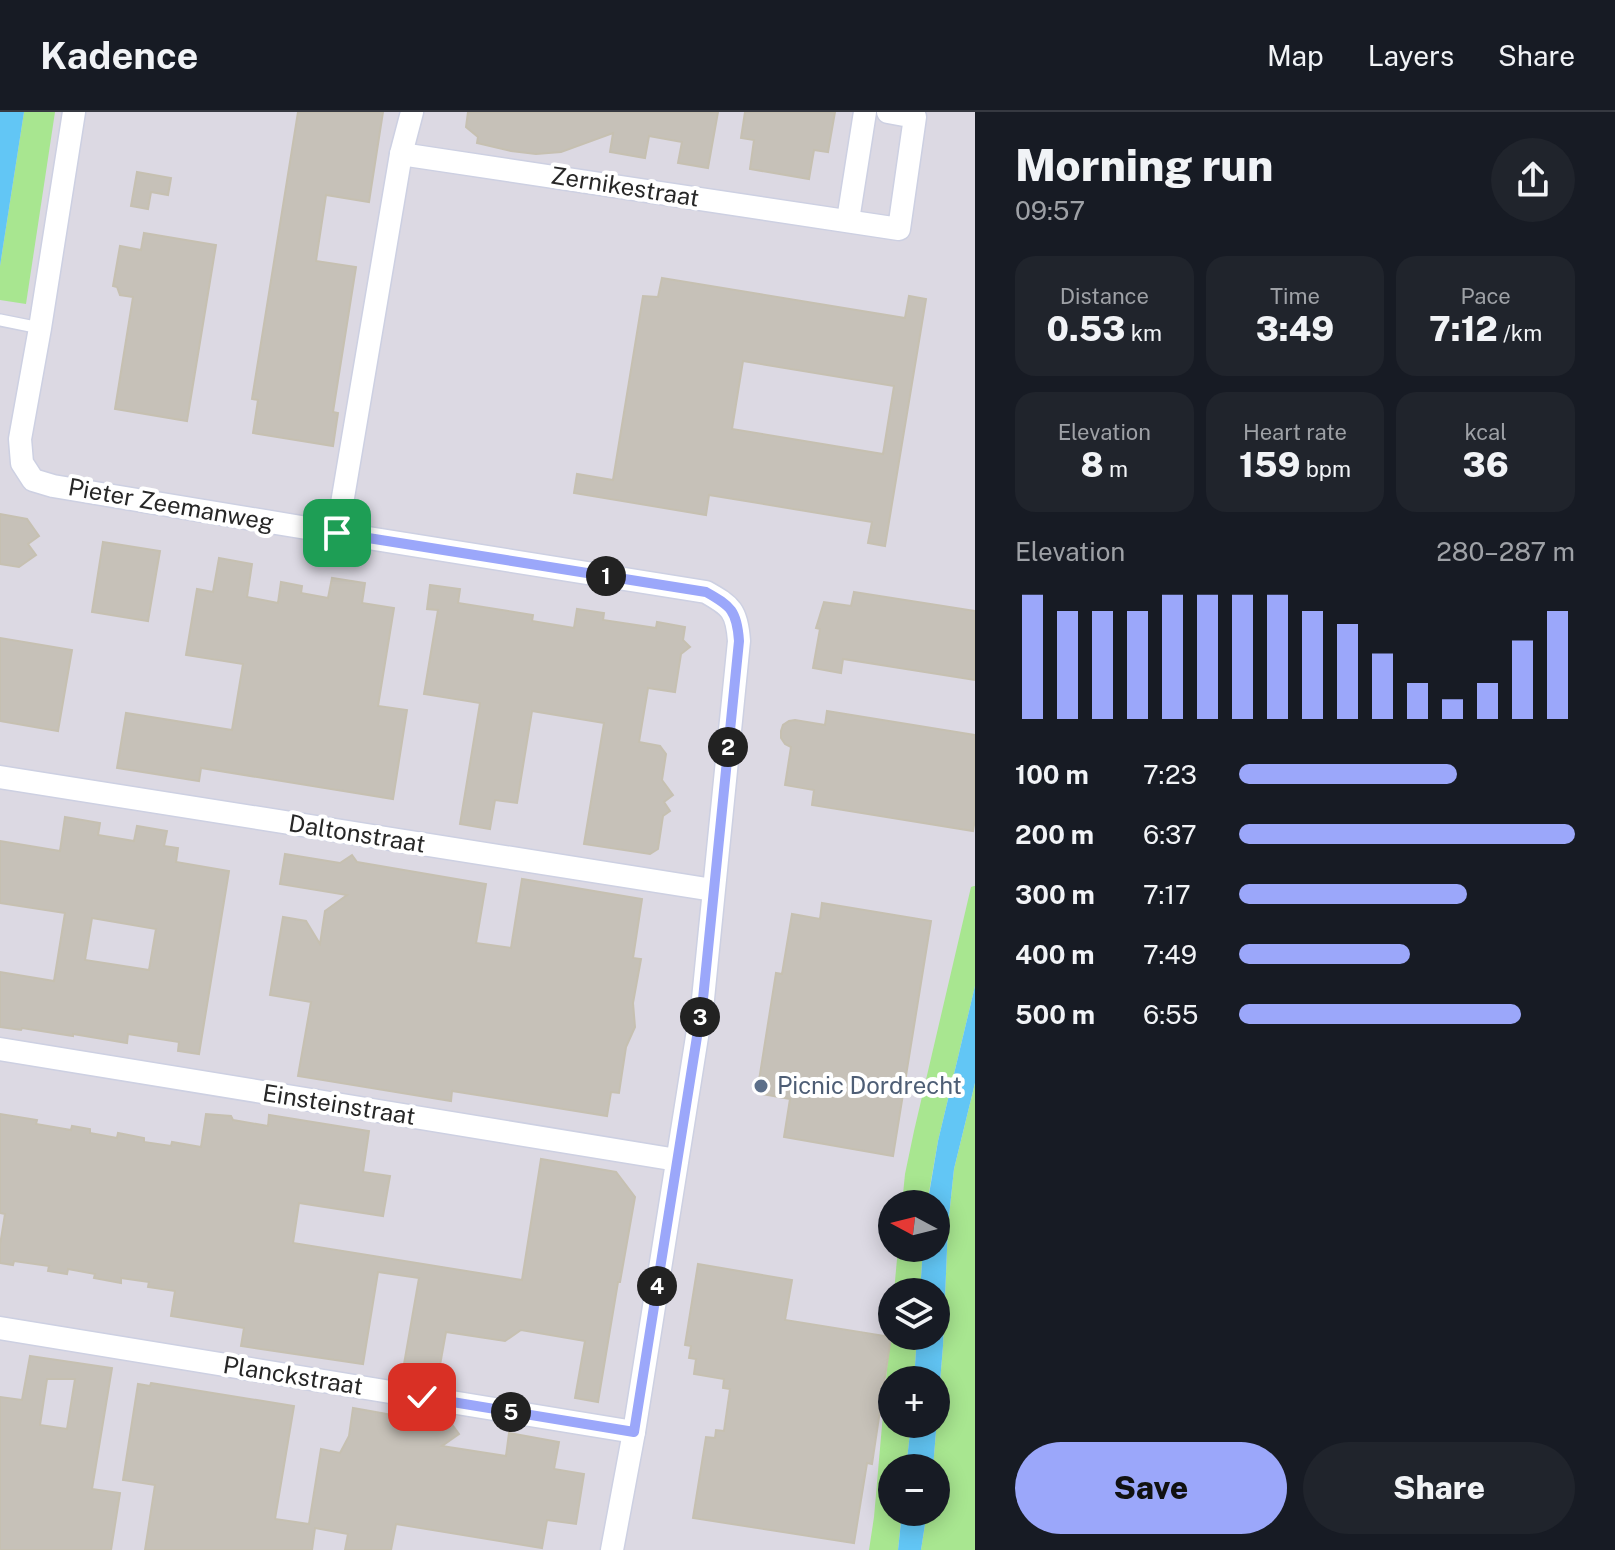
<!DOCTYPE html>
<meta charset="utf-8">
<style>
:root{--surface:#171b24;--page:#20242c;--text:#f1f3f6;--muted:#9ea1a6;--line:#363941;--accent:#9ba7fa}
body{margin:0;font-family:"Public Sans",sans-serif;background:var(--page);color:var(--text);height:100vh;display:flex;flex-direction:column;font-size:30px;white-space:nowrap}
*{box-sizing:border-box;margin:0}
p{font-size:26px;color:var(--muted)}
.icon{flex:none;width:44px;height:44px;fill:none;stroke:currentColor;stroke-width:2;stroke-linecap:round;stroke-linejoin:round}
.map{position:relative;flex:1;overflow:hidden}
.side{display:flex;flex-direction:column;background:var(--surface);width:640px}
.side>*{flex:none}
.needle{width:52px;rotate:277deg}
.fabs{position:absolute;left:878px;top:1078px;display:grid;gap:16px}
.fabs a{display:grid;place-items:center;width:72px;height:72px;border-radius:50%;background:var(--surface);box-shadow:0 4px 20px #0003;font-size:40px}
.pin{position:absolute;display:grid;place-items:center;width:68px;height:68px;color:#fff;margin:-34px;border-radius:16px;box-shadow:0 4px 12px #0006}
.km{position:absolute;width:40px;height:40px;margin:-20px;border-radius:50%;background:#222;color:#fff;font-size:22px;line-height:40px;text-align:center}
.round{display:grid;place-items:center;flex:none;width:84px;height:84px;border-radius:42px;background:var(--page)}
.head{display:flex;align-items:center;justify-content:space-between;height:136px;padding:0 40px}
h1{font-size:44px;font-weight:800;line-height:60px}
.figures{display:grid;grid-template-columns:repeat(3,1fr);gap:12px;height:136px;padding:8px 40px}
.figures div{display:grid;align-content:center;border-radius:20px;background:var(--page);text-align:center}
.figures b{font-size:34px;font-weight:800}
.figures small{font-size:22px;font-weight:400}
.figures p{font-size:22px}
.chart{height:224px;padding:16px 40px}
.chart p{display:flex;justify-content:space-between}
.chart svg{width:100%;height:144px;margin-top:8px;stroke:var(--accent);stroke-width:6}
.button{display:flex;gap:16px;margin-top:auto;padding:16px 40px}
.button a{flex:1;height:92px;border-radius:48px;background:var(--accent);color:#111;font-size:32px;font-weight:800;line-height:92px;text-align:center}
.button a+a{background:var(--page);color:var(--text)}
ul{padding:0 40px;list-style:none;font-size:26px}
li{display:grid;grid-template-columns:128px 96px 1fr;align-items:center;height:60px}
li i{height:20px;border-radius:10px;background:var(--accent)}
header{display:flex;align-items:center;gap:48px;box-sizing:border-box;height:112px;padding:0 40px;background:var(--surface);border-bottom:2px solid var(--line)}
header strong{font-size:38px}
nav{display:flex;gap:44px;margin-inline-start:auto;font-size:28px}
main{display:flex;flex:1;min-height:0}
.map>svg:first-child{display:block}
.industrial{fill:#dcd9e3}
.green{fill:#a8e690}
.water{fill:#62c6f5}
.building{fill:#c6c1b8;stroke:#c6c0b1;stroke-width:2;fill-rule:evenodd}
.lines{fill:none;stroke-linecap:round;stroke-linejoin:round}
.lane-casing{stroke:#cdd0e2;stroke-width:14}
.street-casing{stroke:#cdd0e2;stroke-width:25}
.lane{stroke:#fff;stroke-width:11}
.street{stroke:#fff;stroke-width:22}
.route-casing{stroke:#fff;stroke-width:16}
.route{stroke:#9ba7fa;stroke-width:10}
.service-dot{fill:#5c6f8a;stroke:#fff;stroke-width:3}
.labels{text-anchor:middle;stroke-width:8;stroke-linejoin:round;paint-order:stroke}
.street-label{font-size:24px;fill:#272727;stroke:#fff}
.service-label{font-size:24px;fill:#4e5e75;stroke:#fff;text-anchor:start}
</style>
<header>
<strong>Kadence</strong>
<nav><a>Map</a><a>Layers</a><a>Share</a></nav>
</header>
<main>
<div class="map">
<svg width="975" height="1438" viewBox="0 0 975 1438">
<rect width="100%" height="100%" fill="#ebe4d7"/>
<!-- industrial -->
<polygon class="industrial" points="0,0 975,0 975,813 923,1092 892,1092 892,1136 919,1136 915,1180 892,1180 892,1438 0,1438"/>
<!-- green -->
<g class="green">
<polygon points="24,0 55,0 26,192 0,188 0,154"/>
<polygon points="974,774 975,774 975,874 938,1029 927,1092 902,1092 905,1062 914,1019 971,775"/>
<polygon points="975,971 975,1438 921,1438 927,1400 936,1400 936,1356 933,1356 943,1234 948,1114 954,1057"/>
<polygon points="898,1136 923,1136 920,1180 894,1180"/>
<polygon points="892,1199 892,1224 917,1224 914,1268 892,1268 892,1312 911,1312 906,1356 892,1356 892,1400 902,1400 898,1438 869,1438 874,1405"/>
</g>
<!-- water -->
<g class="water">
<polygon points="0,0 24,0 0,154"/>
<polygon points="975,874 975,971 954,1057 948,1114 943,1234 933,1356 906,1356 911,1312 936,1312 936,1268 914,1268 917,1224 936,1224 936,1180 920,1180 923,1136 936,1136 936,1092 927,1092 928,1088 938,1029"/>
<polygon points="902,1400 927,1400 921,1438 898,1438"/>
</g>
<!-- building -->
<g class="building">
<polygon points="298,0 383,0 369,90 326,83 316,149 356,155 333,300 338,301 333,334 253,321 258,288 252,287"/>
<polygon points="468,0 718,0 708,56 678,51 682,30 649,24 645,46 610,40 613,21 561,40 536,42 511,39 477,31 478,25 466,15"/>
<polygon points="745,0 835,0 828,40 814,38 809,67 750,57 754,28 741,26"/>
<polygon points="137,60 171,66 168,83 151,80 148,97 131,94"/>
<polygon points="144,121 216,133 187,309 115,297 133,185 120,183 117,175 113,174 120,134 141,138"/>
<path d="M662 166 905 206 909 184 926 187 885 434 868 431 872 410 709 383 706 403 574 381 577 362 613 368 643 184 658 185ZM743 249 894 274 883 342 732 317Z"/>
<polygon points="0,402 27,407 39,424 28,432 36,443 19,455 0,452"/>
<polygon points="103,430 160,439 148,509 92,500"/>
<polygon points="219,446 252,452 247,485 278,491 281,470 302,474 301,481 328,486 332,466 365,471 362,491 394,496 378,594 407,598 393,687 201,656 199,669 117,656 126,601 232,618 243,552 186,543 197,477 213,480"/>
<polygon points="430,473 460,477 458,491 533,503 532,509 574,516 577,497 604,501 603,508 656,516 657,510 685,515 683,528 690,535 681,542 675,580 648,576 639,630 660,634 666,642 662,668 673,683 664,690 670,699 663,704 658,737 650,742 584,732 604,611 532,599 517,691 495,688 490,717 460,712 480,591 424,582 438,498 427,497"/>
<polygon points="854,480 975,499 975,568 843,547 841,561 813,556 820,517 816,516 824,490 851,494"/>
<polygon points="0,526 72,538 58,619 0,609"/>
<polygon points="827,599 975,623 975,707 973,719 812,693 814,678 785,673 791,635 785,632 781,626 781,619 783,613 789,609 795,608 825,613"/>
<path d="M65 705 100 711 98 723 134 729 137 714 167 719 164 734 178 736 176 750 229 759 199 942 178 939 179 930 128 922 127 931 73 922V924L22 916 21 918 0 915V860L54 869 65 801 0 791V729L60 739ZM92 806 156 817 149 858 85 848Z"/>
<polygon points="285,742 340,751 352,743 357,750 486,772 476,831 511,836 522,767 642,787 633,846 641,847 633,891 635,915 626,935 619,981 611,980 607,1004 452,979 451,989 298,964 311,890 270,883 283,805 306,809 320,832 325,799 347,783 280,772"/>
<polygon points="822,791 931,809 893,1044 784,1025 790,987 757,981 776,861 782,862 792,802 820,807"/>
<polygon points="0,1002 37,1008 36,1012 71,1018 72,1014 90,1017 90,1021 117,1026 118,1021 144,1026 144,1030 171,1034 172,1030 201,1035 206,1002 231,1004 233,1008 268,1014 269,1003 369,1019 363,1060 390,1064 383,1104 299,1091 293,1131 522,1168 541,1047 616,1060 635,1085 620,1170 618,1170 598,1290 575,1286 585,1229 521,1218 505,1229 446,1220 438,1264 403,1258 419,1166 378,1160 363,1252 241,1234 244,1216 171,1204 175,1179 148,1175 149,1170 121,1166 121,1171 94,1166 95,1162 68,1157 67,1162 48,1159 49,1154 14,1149 13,1153 0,1151 0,1133 5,1102 0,1101"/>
<polygon points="698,1152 792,1168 785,1208 891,1225 872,1352 867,1351 854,1431 693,1406 706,1325 715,1326 716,1318 724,1319 730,1277 723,1276 724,1267 694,1262 696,1247 689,1246 691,1234 685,1233"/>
<path d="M30 1244 112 1256 92 1377 120 1381 111 1438H0V1285L22 1288ZM47 1267H75L67 1317 40 1313Z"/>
<polygon points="151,1271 294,1294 275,1407 309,1412 321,1337 340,1341 349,1324 353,1296 398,1304 397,1306 446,1314 451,1311 459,1322 442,1334 506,1344 509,1321 559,1330 554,1357 584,1362 576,1412 547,1408 542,1436 396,1412 391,1438 345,1438 348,1422 315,1416 312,1438 145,1438 155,1373 123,1368 138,1272 150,1274"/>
</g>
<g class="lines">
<!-- lane casing -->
<g class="lane-casing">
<polyline id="lane" points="0,208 40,216"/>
</g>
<!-- street casing -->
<g class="street-casing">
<g id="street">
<path d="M74 0 40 216 20 327 22 351 33 368 53 374 337 421 706 480C731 494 737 499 739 529L703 887 634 1320 612 1438"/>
<polyline points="401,42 899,117 915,5 888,0"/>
<polyline points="848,108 865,0"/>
<polyline points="337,421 401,42 412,0"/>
<polyline points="0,665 713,778"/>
<polyline points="0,937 677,1048"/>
<polyline points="0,1216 634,1320"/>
</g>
</g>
<!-- lane -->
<use href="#lane" class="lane"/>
<!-- street -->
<use href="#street" class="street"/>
</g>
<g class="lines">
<!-- route casing -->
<g class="route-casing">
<path id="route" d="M337 421 706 480C731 494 737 499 739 529L703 887 634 1320 422 1285"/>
</g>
<!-- route -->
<use href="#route" class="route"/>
</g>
<!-- markers -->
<circle class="service-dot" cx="761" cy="974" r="8"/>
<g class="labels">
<!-- street labels -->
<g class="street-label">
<text transform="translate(625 75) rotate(9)" y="8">Zernikestraat</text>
<text transform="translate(171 393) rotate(10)" y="8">Pieter Zeemanweg</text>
<text transform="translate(357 722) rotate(9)" y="8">Daltonstraat</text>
<text transform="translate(339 993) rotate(9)" y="8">Einsteinstraat</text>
<text transform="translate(293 1264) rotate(9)" y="8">Planckstraat</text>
</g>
<!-- service labels -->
<g class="service-label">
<text x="777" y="982">Picnic Dordrecht</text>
</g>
</g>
</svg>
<div class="fabs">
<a><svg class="needle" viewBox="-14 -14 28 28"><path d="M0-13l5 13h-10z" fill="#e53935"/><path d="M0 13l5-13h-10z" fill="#9ea1a6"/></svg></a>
<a><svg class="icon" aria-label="layers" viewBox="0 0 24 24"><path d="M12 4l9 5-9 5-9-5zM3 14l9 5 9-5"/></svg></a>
<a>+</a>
<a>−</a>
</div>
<div class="pin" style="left:337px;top:421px;background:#1e9e55"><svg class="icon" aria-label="arrive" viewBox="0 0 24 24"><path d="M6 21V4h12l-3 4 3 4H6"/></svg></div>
<div class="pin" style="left:422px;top:1285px;background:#d93025"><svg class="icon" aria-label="check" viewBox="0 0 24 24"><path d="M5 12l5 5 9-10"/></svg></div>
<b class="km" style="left:606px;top:464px">1</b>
<b class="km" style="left:728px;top:635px">2</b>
<b class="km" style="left:700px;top:905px">3</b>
<b class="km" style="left:657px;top:1174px">4</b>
<b class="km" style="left:511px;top:1300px">5</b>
</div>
<section class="side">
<div class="head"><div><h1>Morning run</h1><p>09:57</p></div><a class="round"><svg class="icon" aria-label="share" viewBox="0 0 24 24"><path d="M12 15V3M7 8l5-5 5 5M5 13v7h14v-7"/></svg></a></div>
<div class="figures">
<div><p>Distance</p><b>0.53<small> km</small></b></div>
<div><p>Time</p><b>3:49</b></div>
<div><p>Pace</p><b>7:12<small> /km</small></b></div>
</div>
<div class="figures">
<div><p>Elevation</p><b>8<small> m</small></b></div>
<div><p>Heart rate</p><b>159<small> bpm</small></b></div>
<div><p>kcal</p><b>36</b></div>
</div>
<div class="chart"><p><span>Elevation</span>280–287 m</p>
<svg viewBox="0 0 160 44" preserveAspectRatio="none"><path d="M5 44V6M15 44V11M25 44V11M35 44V11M45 44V6M55 44V6M65 44V6M75 44V6M85 44V11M95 44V15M105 44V24M115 44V33M125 44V38M135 44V33M145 44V20M155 44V11"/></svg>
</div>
<ul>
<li><b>100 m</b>7:23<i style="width:65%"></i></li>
<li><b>200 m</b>6:37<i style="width:100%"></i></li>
<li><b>300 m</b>7:17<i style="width:68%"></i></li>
<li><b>400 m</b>7:49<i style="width:51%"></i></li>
<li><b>500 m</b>6:55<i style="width:84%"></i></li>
</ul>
<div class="button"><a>Save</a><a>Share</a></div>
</section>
</main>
